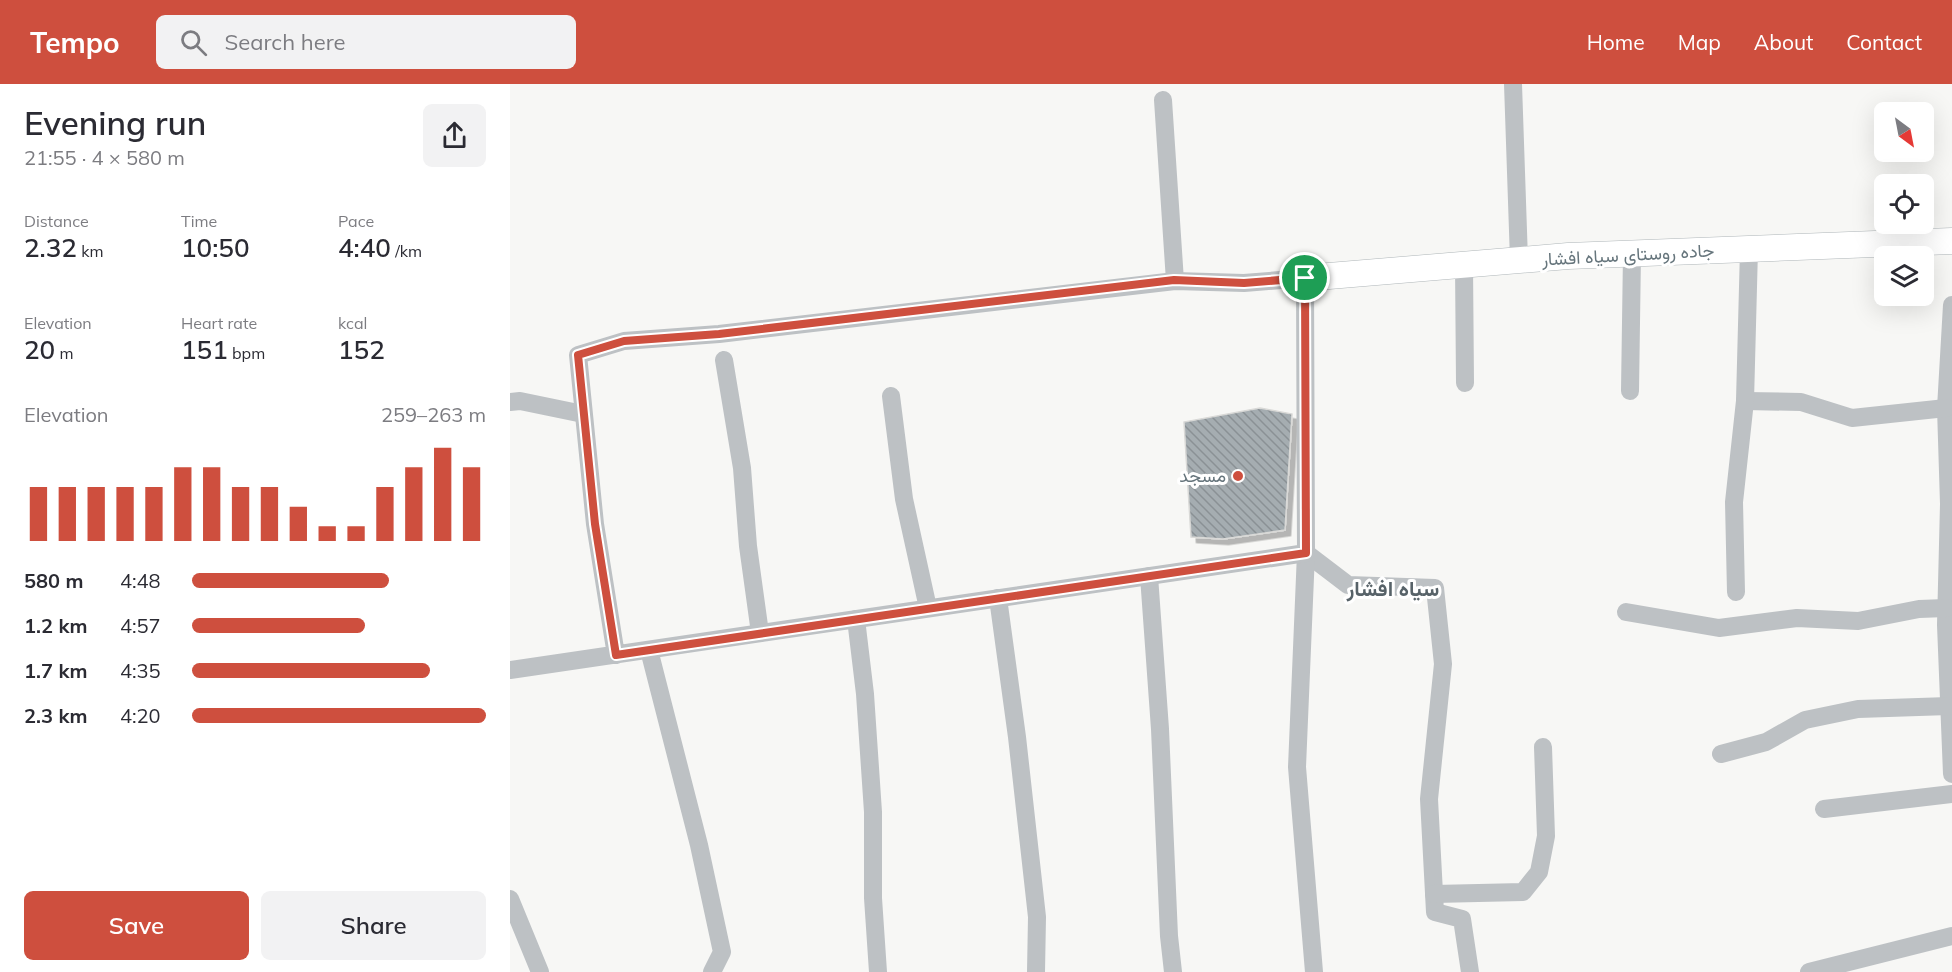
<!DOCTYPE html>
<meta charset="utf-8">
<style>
:root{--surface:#fff;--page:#f2f2f3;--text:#2b2b33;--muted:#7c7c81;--accent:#ce4f3e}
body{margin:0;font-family:Mulish,Vazirmatn,sans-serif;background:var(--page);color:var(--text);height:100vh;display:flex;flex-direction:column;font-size:22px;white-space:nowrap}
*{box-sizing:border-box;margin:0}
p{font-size:20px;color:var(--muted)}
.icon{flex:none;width:33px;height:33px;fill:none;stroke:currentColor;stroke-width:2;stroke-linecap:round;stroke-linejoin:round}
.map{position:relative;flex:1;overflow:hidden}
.details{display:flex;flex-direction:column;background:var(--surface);width:510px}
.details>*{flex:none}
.needle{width:39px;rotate:148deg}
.buttons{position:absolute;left:1364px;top:18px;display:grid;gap:12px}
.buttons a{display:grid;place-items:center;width:60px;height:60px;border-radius:9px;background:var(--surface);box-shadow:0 6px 24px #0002;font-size:30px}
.pin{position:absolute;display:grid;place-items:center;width:51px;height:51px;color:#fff;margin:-26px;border:3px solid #fff;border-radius:50%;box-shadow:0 2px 6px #0007}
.round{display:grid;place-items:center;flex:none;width:63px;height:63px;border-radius:9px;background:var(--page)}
.overview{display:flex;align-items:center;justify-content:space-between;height:102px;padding:0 24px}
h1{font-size:33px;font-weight:600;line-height:45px}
.stats{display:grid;grid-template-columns:repeat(3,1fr);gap:9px;height:102px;padding:6px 24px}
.stats div{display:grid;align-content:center}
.stats b{font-size:26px;font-weight:600}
.stats small{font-size:16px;font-weight:400}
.stats p{font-size:16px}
.chart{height:168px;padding:12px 24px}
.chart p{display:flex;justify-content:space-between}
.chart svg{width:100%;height:108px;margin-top:6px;stroke:var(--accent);stroke-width:6}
.cta{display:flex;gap:12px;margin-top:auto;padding:12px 24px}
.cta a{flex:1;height:69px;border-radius:9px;background:var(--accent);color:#fff;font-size:24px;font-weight:600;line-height:69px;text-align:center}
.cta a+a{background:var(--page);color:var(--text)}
ul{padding:0 24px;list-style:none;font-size:20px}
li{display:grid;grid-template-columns:96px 72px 1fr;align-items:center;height:45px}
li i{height:15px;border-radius:8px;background:var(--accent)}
header{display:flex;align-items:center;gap:36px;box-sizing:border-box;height:84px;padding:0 30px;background:var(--accent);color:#fff}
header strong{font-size:28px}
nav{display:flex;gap:33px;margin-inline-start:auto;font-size:21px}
.search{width:420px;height:54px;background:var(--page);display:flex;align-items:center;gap:15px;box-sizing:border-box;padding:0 21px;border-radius:9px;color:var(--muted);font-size:22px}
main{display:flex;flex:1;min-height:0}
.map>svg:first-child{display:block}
.building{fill:url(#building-back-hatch);stroke:#d9d9d7;stroke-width:1.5;filter:url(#shadow)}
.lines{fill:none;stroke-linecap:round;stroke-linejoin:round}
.secondary-casing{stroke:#afb6b9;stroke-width:27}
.street{stroke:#bdc1c4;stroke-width:18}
.secondary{stroke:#fff;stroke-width:26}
.route-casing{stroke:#fff;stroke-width:12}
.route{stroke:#ce4f3e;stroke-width:8}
.poi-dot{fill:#ce4f3e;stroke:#fff;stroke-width:2}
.labels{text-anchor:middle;stroke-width:6;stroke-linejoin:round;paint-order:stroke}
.street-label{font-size:18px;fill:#66757c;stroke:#fff}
.poi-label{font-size:18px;fill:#66757c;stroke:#fff;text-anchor:end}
.quarter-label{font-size:21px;font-weight:bold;fill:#576268;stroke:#fff}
</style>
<header>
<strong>Tempo</strong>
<div class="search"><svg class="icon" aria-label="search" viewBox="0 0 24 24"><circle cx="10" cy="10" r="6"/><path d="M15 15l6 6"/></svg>Search here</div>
<nav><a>Home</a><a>Map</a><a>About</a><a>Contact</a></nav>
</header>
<main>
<section class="details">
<div class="overview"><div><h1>Evening run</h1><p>21:55 · 4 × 580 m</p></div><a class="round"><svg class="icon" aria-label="share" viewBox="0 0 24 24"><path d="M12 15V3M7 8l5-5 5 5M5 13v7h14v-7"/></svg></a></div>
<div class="stats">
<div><p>Distance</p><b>2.32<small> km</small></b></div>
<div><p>Time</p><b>10:50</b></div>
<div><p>Pace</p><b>4:40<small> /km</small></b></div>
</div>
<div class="stats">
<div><p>Elevation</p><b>20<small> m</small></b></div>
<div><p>Heart rate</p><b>151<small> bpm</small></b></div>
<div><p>kcal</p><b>152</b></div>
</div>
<div class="chart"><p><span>Elevation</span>259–263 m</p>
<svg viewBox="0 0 160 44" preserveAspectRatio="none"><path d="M5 44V22M15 44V22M25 44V22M35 44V22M45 44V22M55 44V14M65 44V14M75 44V22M85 44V22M95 44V30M105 44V38M115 44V38M125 44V22M135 44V14M145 44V6M155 44V14"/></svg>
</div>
<ul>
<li><b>580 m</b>4:48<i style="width:67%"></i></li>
<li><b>1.2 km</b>4:57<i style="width:59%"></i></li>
<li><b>1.7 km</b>4:35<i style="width:81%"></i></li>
<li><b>2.3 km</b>4:20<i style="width:100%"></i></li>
</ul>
<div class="cta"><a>Save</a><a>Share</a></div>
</section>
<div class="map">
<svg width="1442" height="888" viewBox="0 0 1442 888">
<defs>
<pattern id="building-back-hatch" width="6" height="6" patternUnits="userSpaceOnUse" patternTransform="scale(1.5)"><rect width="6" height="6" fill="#a5adb1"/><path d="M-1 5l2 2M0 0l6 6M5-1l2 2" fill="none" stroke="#8a9195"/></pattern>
<filter id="shadow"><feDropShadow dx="5.5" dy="5.5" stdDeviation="0" flood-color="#0004"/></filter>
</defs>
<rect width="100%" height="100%" fill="#f7f7f5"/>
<!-- building -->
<polygon class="building" points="750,324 782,330 775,446 713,455 681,453 674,338"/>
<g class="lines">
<!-- secondary casing -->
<g class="secondary-casing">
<polyline id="secondary" points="795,194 1058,172 1442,157"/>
</g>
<!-- street -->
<g class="street">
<polyline points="1003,0 1009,176"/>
<polyline points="653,16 665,197"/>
<polyline points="954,181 955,299"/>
<polyline points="1442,221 1436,324 1439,420 1436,541 1442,690"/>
<polyline points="214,276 232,384 238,462 250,549"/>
<polyline points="1120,307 1122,170"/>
<polyline points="381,312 394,415 418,524"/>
<polyline points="1235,317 1291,318 1342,334 1436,324"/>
<polyline points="0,318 10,317 73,330"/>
<polyline points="796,469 838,501 925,504 933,580 919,715 925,828 952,835 960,888"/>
<polyline points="796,469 787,683 804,888"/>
<polyline points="639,492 650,645 659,852 663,888"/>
<polyline points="1226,508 1224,418 1235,317 1239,165"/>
<polyline points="488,514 507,653 527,833 526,888"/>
<polyline points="1116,528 1209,544 1287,534 1348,537 1409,525 1436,524"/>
<polyline points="346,535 355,610 363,728 363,814 368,888"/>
<polyline points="139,566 189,761 212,868 202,888"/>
<path d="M0 586C265 547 531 508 796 469L795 194 734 199 665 197 209 250 114 257 68 271 85 440 106 571"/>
<polyline points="1211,670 1256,658 1295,636 1348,625 1439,622"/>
<polyline points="1314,725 1442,710"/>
<polyline points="924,810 1013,808 1029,788 1036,752 1033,663"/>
<polyline points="0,815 30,888"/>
<polyline points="1299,888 1442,852"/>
</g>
<!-- secondary -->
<use href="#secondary" class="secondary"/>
</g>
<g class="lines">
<!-- route casing -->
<g class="route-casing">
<polygon id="route" points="795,194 796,469 106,571 85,440 68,271 114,257 209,250 664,196 734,199"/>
</g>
<!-- route -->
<use href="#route" class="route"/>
</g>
<!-- markers -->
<circle class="poi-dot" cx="728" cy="392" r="6"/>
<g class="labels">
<!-- street labels -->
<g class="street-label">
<text transform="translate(1118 171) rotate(-3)" y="6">جاده روستای سیاه افشار</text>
</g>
<!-- poi labels -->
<g class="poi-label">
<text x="716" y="398">مسجد</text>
</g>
<!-- quarter labels -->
<g class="quarter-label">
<text x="883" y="512">سیاه افشار</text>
</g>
</g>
</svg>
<div class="buttons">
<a><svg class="needle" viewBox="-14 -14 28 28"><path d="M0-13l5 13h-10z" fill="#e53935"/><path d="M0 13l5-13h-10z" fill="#7c7c81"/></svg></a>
<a><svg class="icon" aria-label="locate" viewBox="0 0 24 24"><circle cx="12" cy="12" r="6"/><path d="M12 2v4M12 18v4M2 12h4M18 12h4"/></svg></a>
<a><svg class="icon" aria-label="layers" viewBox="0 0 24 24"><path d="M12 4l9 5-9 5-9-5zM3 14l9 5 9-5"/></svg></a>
</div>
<div class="pin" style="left:795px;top:194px;background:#1e9e55"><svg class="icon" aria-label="arrive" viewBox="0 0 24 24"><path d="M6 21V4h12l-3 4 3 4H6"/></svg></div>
</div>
</main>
